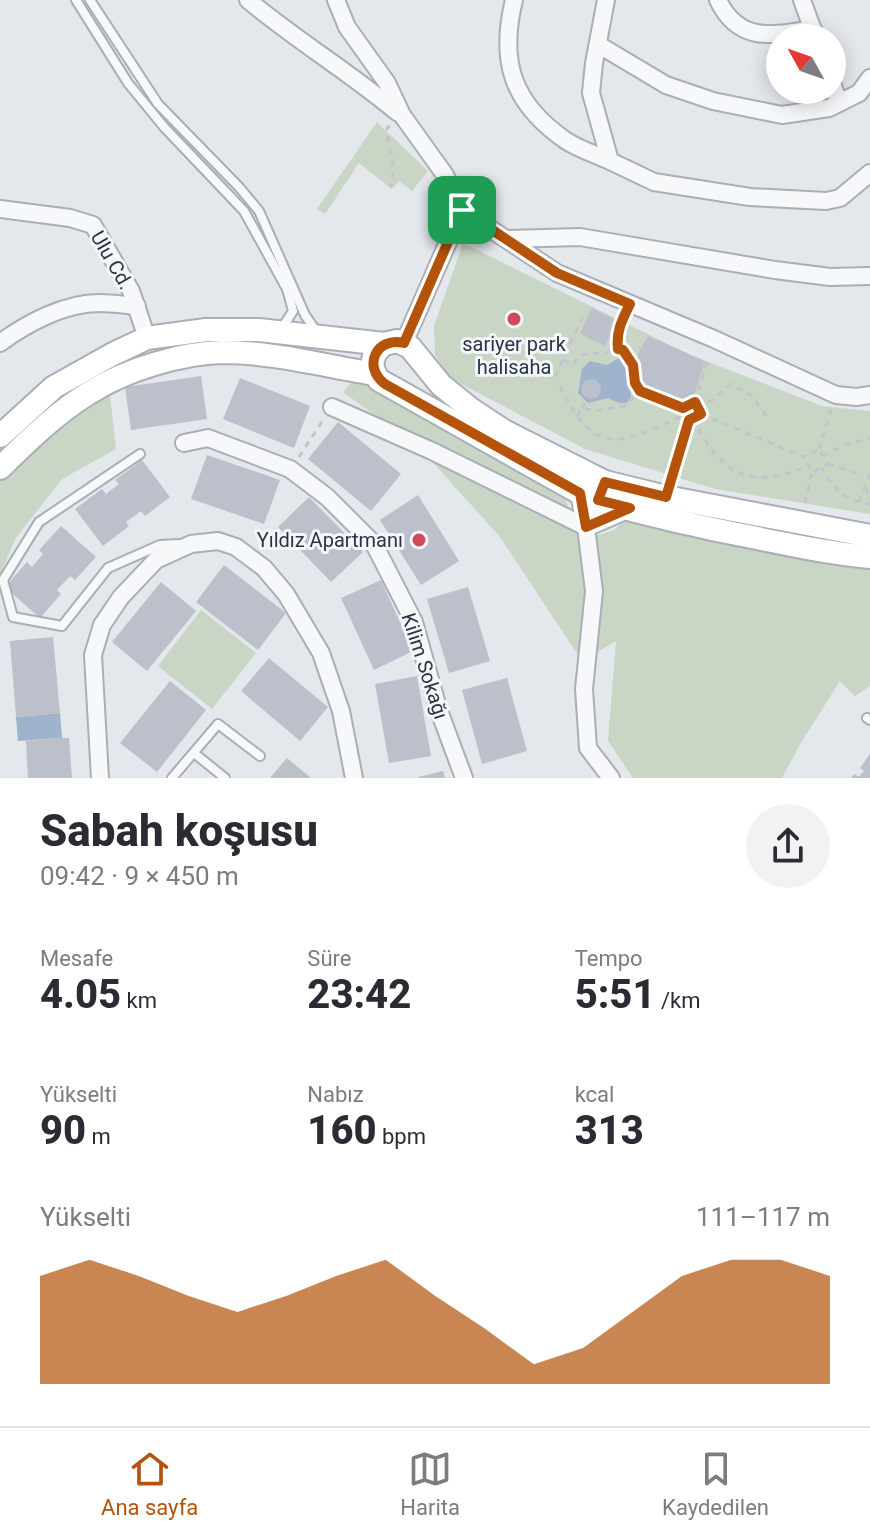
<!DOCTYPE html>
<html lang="tr">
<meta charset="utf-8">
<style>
:root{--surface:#fff;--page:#f2f2f3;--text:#2b2b33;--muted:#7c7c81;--line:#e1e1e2;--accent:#b45309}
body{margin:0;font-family:Roboto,sans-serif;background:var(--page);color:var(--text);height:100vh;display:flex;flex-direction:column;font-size:30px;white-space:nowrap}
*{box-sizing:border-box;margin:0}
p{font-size:26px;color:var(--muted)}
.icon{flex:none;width:44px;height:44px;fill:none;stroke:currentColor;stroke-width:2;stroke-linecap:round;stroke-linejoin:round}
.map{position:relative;height:778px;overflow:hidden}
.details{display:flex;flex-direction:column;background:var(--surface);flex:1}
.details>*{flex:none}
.needle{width:52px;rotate:310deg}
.fabs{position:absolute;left:766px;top:24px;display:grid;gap:16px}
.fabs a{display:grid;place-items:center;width:80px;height:80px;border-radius:50%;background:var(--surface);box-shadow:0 4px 20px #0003;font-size:40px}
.pin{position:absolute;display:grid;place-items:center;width:68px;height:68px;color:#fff;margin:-34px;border-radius:16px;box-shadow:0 4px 12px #0006}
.round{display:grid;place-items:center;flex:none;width:84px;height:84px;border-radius:42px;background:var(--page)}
.headline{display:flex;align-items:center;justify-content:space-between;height:136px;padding:0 40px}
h1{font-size:44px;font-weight:800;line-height:60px}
.metrics{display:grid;grid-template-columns:repeat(3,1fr);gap:12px;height:136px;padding:8px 40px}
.metrics div{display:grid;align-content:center}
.metrics b{font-size:40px;font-weight:800}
.metrics small{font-size:22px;font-weight:400}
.metrics p{font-size:22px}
.chart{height:224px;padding:16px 40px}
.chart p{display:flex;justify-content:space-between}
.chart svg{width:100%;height:144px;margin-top:8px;fill:var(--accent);opacity:.7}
.tab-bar{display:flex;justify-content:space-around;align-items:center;height:112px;border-top:2px solid var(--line);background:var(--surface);font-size:22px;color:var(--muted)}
.tab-bar a{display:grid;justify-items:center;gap:4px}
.tab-bar .active{color:var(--accent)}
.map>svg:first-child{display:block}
.green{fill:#c9d6c5}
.water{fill:#9fb4cc}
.building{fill:#bbc0ca}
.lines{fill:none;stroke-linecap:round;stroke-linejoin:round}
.service-casing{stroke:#a9aeb7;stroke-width:12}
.minor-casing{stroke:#a9aeb7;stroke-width:20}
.tertiary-casing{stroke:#a9aeb7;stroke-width:22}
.secondary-casing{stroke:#a9aeb7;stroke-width:26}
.path{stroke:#c2c5cb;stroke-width:3;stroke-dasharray:6 6;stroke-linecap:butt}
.service{stroke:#f7f8fa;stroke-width:8}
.minor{stroke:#f7f8fa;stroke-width:16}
.tertiary{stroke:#f7f8fa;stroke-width:18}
.secondary{stroke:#fff;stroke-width:22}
.route-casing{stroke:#fff;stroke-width:16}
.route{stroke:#b45309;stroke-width:10}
.poi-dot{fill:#d1495b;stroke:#f4f6f9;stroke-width:3}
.labels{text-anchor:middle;stroke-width:6;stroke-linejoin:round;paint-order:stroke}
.street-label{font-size:20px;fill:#2b3445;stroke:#f4f6f9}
.poi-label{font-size:20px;fill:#2b3445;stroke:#f4f6f9}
</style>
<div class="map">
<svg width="870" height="778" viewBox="0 0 870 778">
<rect width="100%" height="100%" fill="#e4e7ec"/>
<!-- green -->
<g class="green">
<polygon points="377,122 428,171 412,191 399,181 392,189 359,163 325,214 317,209"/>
<polygon points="463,243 690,355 822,406 870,411 870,514 715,489 585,449 450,378 435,355 434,326"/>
<polygon points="357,376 560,485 581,541 614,530 632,513 779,555 870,563 870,686 855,696 840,681 802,741 782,778 633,778 608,741 616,641 582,661 500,537 419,447 343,392"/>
<polygon points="109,386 116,449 62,479 15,539 0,575 0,476"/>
<polygon points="201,610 256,653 212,709 158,666"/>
</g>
<!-- water -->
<g class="water">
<polygon points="619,358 629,367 631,398 626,403 619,403 608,398 588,403 578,393 582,369 590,361 607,365"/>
<polygon points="60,713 62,738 18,741 16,717"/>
</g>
<!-- building -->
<g class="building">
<polygon points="592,308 617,321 605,346 580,334"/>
<polygon points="648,336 705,361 693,398 680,404 638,387 638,354"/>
<polygon points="201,376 207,419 131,430 125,387"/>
<polygon points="240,378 310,406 294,448 223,419"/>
<circle cx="591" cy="389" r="10"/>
<polygon points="338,422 401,474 371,511 308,459"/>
<polygon points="207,455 280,480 264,524 191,499"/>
<polygon points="142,460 170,497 145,516 141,511 126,522 129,526 103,546 75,509 102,489 106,494 119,484 115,480"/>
<polygon points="418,495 459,561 421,585 380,520"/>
<polygon points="309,497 363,552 331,582 278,527"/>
<polygon points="61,526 96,557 75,580 70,576 57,590 61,594 40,618 5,587 27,562 32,567 43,554 39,550"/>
<polygon points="224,565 286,613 258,650 196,602"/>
<polygon points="381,580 413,651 374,670 341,598"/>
<polygon points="161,582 196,611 147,671 112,642"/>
<polygon points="468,587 490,661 449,673 427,599"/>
<polygon points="53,637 60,713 16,717 10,641"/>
<polygon points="269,658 328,707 300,741 241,691"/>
<polygon points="417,676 431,756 389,763 375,684"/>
<polygon points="507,678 527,751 482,764 462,690"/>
<polygon points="170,681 206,710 157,772 120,743"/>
<polygon points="62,738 69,738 72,778 28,778 26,741"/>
<polygon points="870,754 870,778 851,778 854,774 859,777 864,771 860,768"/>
<polygon points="287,758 311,778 270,778"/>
<polygon points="443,771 445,778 418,778 418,777"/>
</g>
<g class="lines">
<!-- service casing -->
<g class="service-casing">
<g id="service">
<polyline points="76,0 128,83 164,127 244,211 287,289 293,311 282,328"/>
<polyline points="90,0 158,104 239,187 259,211 305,315 316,331"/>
<polyline points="140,454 39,522 3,580 13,617 62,626 108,568 160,545 179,544"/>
<polyline points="867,718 870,720"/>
<polyline points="194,753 225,778"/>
<polyline points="172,778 218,724 260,756"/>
</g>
</g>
<!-- minor casing -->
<g class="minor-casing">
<g id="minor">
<path d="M248 0C296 40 349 72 397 112"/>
<polyline points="336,0 347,27 387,83 402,115 445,175 462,210 557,273 714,339 836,395 857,397 870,395"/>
<path d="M514 0C499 61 512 103 565 140 578 149 595 154 610 161"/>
<polyline points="606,0 594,63 591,93 610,161 654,182 750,197 826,201 840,198 870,173"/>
<path d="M718 0C739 44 773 35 813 29"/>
<polyline points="802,0 815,36"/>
<polyline points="599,45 666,85 713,101 782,115 829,108 859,93 870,78"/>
<polyline points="832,83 839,103"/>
<polyline points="0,209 70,218 93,225 131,291 147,338"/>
<polyline points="507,239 580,237 775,270 830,277 870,276"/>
<path d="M0 343C27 323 65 303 99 303 112 303 125 305 137 306"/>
<polyline points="404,343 462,210"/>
<polyline points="332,407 432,451 586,527 594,591 584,689 588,748 611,778"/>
<polyline points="184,443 208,438 290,469 327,497 374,544 414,622 438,708 464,778"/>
<polyline points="100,778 93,655 102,625 121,597 156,560 191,544 218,541 236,547 264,568 286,594 321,653 341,711 354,778"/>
</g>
</g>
<!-- tertiary casing -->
<g class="tertiary-casing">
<g id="tertiary">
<polyline points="583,484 580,493 586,527 603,487"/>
<polyline points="586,527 630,508"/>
</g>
</g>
<!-- secondary casing -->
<g class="secondary-casing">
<g id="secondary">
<path d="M384 344C371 354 369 367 379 380L580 493C623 510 671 520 717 530 768 540 818 552 870 557"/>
<polyline points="0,436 54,387 113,354 147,338 206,330 259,330 384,344 397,341 410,347 441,385 472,410 504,431 605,482 666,497 870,536"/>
<path d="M0 468C27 442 56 413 89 393 125 370 180 353 223 352 273 352 325 366 375 374"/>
</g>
</g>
<!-- path -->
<g class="path">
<path d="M390 126 387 128C388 147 398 170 390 187"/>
<polyline points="468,342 554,379 583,316"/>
<polyline points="618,349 618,327 623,318"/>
<path d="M563 360 573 365C581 350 588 355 603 353 611 352 615 349 623 350L633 365 635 383 640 391 683 408 695 402 701 414 689 420 683 408"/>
<path d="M560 386C596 460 622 444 686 414"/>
<polyline points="695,402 709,356"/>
<polyline points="582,408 588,398"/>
<polyline points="698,408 710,402 731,384 751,395 767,417"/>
<polyline points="701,414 804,457 819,449 828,464 812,472 804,457"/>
<polyline points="577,416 582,408 595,411 625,406 640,391"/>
<path d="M694 418C717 473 753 493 808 465"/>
<polyline points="819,449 831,410"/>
<polyline points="823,456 847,444 870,438"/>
<polyline points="299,457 323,420"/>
<polyline points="828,464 857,473"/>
<path d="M821 467C834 489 844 501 870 504"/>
<polyline points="672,478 689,420"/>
<polyline points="866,488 870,499"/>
<polyline points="859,502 870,474"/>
<polyline points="805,503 812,472"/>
</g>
<!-- service -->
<use href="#service" class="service"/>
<!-- minor -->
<use href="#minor" class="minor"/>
<!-- tertiary -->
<use href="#tertiary" class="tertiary"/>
<!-- secondary -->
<use href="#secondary" class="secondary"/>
</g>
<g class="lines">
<!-- route casing -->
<g class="route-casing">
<path id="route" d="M462 210 557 273 630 304C622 320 616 331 618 349L623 350 633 365 635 383 640 391 683 408 695 402 701 414 689 420 666 497 605 482 598 500 630 508 586 527 580 493 385 384C362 367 376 336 404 343Z"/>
</g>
<!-- route -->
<use href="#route" class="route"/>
</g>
<!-- markers -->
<g class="poi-dot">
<circle cx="514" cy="319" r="8"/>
<circle cx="419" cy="540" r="8"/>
</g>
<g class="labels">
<!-- street labels -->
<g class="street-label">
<text transform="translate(112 260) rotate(60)" y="7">Ulu Cd.</text>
<text transform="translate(425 666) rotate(72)" y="7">Kilim Sokağı</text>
</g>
<!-- poi labels -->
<g class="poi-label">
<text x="514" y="351">sariyer park<tspan x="514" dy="23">halisaha</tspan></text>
<text x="403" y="547" text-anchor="end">Yıldız Apartmanı</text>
</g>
</g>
</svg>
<div class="fabs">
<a><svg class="needle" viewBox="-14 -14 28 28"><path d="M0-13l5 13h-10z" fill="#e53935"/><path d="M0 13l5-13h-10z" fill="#7c7c81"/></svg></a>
</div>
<div class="pin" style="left:462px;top:210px;background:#1e9e55"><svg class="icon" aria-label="arrive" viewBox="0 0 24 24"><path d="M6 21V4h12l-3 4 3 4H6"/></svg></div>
</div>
<section class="details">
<div class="headline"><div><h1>Sabah koşusu</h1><p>09:42 · 9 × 450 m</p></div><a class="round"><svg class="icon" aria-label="share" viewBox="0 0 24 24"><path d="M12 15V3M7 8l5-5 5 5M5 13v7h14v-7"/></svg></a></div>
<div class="metrics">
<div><p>Mesafe</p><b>4.05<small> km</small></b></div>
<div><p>Süre</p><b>23:42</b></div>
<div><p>Tempo</p><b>5:51<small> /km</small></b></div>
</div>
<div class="metrics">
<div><p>Yükselti</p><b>90<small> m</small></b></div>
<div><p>Nabız</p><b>160<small> bpm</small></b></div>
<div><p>kcal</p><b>313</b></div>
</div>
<div class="chart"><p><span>Yükselti</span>111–117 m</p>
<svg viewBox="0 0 160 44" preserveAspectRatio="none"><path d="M0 44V11L10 6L20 11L30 17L40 22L50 17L60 11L70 6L80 17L90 27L100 38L110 33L120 22L130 11L140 6L150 6L160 11V44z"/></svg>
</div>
</section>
<nav class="tab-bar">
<a class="active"><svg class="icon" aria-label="home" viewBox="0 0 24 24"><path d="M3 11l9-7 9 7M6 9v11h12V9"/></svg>Ana sayfa</a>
<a><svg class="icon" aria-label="map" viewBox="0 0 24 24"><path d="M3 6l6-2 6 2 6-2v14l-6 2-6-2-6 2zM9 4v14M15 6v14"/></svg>Harita</a>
<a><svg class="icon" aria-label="saved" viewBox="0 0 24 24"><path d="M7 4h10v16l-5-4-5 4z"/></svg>Kaydedilen</a>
</nav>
